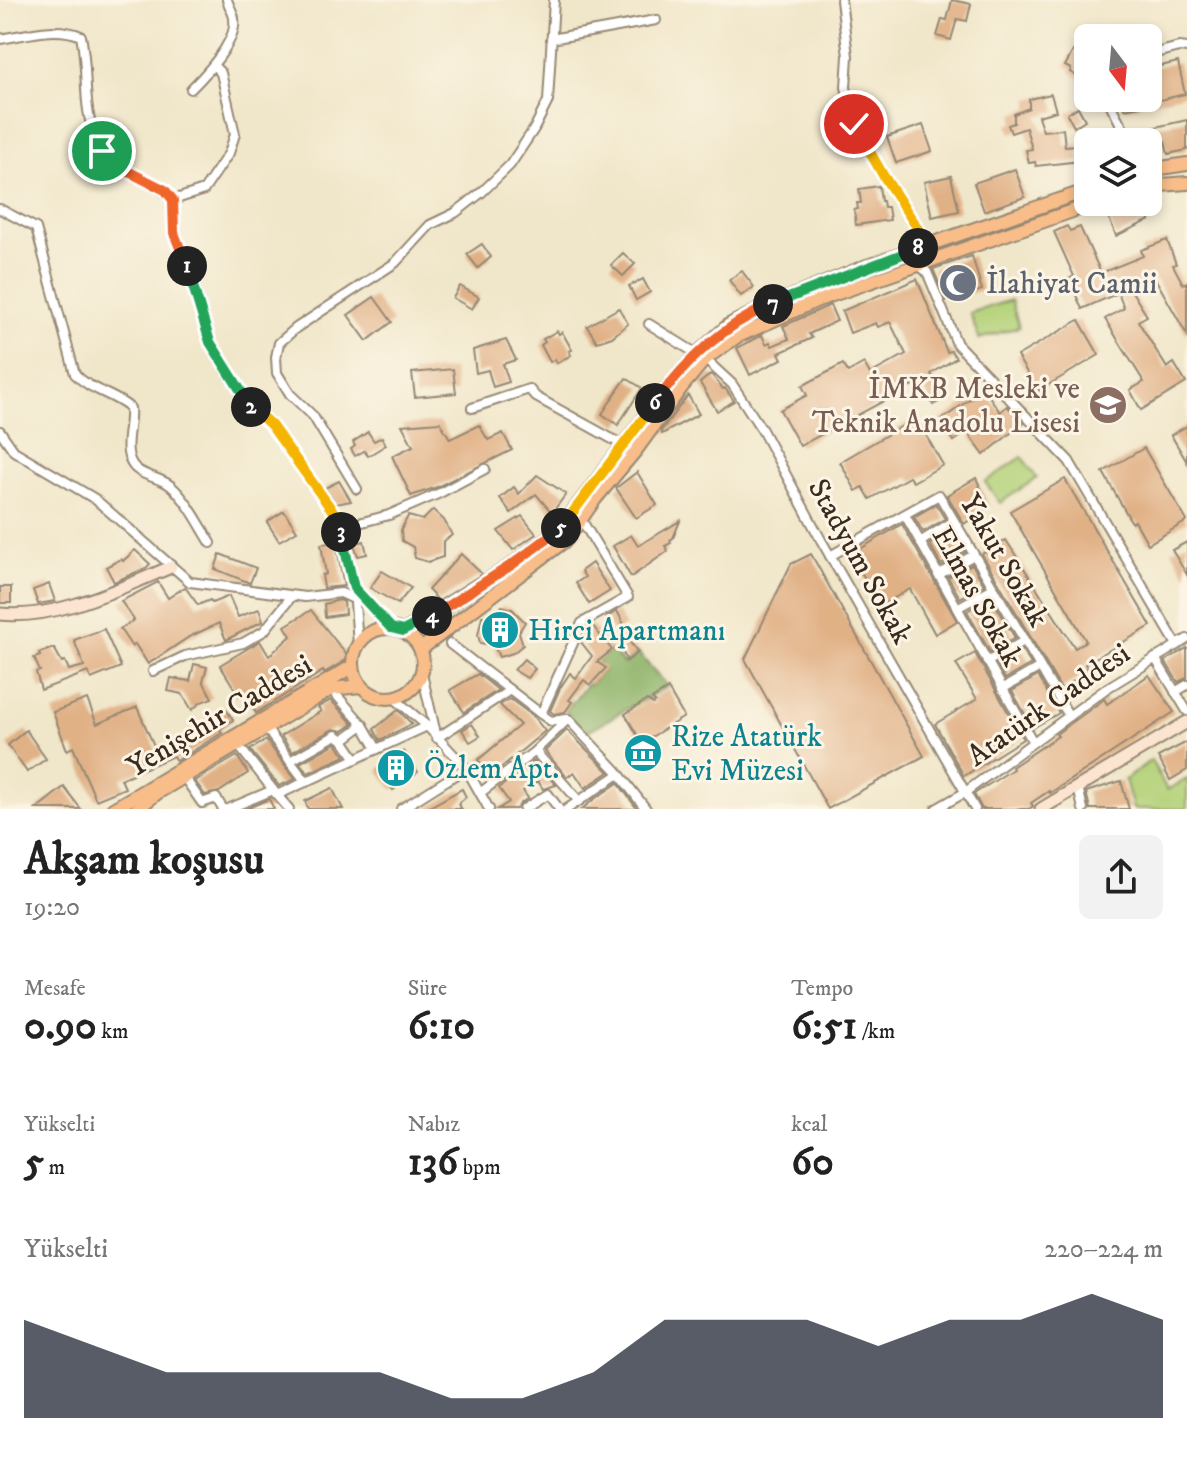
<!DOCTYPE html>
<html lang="tr">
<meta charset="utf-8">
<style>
:root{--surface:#fff;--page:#f2f2f2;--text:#222;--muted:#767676;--accent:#111827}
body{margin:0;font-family:"IM FELL DW Pica",serif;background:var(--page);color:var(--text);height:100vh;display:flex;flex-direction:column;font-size:30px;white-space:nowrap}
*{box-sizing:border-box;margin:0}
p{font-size:26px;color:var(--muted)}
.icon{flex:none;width:44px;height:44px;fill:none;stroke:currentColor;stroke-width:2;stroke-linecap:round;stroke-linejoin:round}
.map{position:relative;height:809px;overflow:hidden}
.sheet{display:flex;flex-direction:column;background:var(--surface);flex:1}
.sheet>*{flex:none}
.needle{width:52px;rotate:164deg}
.buttons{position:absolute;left:1074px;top:24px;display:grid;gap:16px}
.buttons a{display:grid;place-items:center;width:88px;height:88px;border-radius:12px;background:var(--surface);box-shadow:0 4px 12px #0003;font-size:40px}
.pin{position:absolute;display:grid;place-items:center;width:68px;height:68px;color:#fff;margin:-34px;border:4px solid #fff;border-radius:50%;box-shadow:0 2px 8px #0007}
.km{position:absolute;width:40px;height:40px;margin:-20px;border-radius:50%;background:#222;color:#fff;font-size:22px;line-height:40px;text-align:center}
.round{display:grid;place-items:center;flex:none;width:84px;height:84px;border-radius:12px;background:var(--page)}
.headline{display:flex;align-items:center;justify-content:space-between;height:136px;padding:0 24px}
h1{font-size:44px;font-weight:700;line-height:60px}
.figures{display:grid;grid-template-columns:repeat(3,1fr);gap:12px;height:136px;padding:8px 24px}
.figures div{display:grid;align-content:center}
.figures b{font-size:40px;font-weight:700}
.figures small{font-size:22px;font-weight:400}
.figures p{font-size:22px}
.chart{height:224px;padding:16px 24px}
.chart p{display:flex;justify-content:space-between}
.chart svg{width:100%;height:144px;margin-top:8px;fill:var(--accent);opacity:.7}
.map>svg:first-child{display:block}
.green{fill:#b2d178;stroke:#767e4b;stroke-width:2}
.forest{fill:#8db368;stroke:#646e43;stroke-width:2}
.building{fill:#e1b186}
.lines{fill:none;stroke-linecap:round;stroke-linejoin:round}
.street-casing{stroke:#968874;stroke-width:12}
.secondary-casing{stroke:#968874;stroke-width:15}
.primary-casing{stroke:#968874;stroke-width:16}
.street{stroke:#fff;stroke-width:8}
.secondary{stroke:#fce5d0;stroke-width:11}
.primary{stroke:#f8bd89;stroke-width:12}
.split-1-casing{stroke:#fff;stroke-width:16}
.split-2-casing{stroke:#fff;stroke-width:16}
.split-3-casing{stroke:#fff;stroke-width:16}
.split-4-casing{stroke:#fff;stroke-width:16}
.split-5-casing{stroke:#fff;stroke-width:16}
.split-6-casing{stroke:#fff;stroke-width:16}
.split-7-casing{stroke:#fff;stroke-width:16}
.split-8-casing{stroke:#fff;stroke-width:16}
.split-9-casing{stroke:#fff;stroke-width:16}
.split-1{stroke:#f0652b;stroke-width:10}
.split-2{stroke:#22a559;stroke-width:10}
.split-3{stroke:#f5b400;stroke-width:10}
.split-4{stroke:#22a559;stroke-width:10}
.split-5{stroke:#f0652b;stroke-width:10}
.split-6{stroke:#f5b400;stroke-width:10}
.split-7{stroke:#f0652b;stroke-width:10}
.split-8{stroke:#22a559;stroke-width:10}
.split-9{stroke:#f5b400;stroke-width:10}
.labels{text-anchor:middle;stroke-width:6;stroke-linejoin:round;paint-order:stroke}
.worship-label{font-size:30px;fill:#5b616d;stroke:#fcf5e5;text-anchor:start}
.education-label{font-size:30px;fill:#785e54;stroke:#fcf5e5;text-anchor:end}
.street-label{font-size:30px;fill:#3b2a1e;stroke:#fcf5e5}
.culture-label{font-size:30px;fill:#0d838f;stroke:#fcf5e5;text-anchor:start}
</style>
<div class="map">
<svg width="1187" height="809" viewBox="0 0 1187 809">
<rect width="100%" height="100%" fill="#fcf5e5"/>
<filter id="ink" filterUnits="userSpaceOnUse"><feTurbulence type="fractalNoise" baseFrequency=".0125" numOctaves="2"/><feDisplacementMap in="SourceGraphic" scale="16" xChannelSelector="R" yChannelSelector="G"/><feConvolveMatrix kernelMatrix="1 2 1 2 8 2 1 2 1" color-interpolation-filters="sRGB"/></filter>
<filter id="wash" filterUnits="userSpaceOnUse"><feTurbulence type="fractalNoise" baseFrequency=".006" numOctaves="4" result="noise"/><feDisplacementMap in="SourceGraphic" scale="32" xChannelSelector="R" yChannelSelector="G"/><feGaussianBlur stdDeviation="1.8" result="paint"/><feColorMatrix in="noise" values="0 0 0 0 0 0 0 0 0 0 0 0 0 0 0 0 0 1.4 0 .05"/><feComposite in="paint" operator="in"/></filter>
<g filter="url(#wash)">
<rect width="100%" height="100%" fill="#f0e6c9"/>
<!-- green -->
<g class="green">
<polygon points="1011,300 1019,327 979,339 970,313"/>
<polygon points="1022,457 1037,478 1000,503 985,482"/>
<polygon points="1151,760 1167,790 1187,779 1187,809 1133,809 1125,780"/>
</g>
<!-- forest -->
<polygon class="forest" points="612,650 624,664 638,653 668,686 586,732 565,712 588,683 590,685 605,669 597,662"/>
<g id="blocks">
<!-- building -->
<g class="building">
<polygon points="952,0 971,4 967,21 957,19 951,40 937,36 942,19 947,20"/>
<polygon points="1073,51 1088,57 1088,86 1079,80 1080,78 1070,72 1071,69 1065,66"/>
<polygon points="1178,62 1185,94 1148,103 1148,69"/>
<polygon points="1051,94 1056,111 1038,116 1043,131 1063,129 1065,146 1078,145 1080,161 1036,166 1035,162 1029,163 1026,150 1032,149 1026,128 1011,133 1008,125 1014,123 1014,114 1029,108 1029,99"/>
<polygon points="1122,98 1138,98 1140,106 1124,109"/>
<polygon points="1078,107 1085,120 1074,127 1067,114"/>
<polygon points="1187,120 1187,150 1168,154 1165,142 1155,145 1151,128"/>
<polygon points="923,125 932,151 896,163 887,137"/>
<polygon points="1118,133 1122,142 1096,142 1095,140"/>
<polygon points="1015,169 1025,197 984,211 974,183"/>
<polygon points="951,176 959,211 932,217 924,182"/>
<polygon points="879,186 881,201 883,201 884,207 888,207 890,220 856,225 854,210 858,209 857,203 861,203 859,189"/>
<polygon points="1134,202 1143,202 1150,220 1116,236 1107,213"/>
<polygon points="1067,226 1070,231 1080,227 1101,273 1143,256 1141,250 1167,240 1176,264 1173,265 1183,284 1187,282 1187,335 1156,280 1131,290 1147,316 1138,321 1167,368 1174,363 1186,383 1141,410 1130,390 1144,382 1105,319 1124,308 1118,293 1082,309 1069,279 1074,276 1054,232"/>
<polygon points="482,244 491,257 478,268 467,254"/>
<polygon points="623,253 635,264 623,276 611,265"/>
<polygon points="972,256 982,290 946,300 933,269"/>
<polygon points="742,271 754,287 741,296 729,280"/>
<polygon points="643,279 650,292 636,300 629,286"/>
<polygon points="917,279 947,352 951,351 956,358 931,374 946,398 933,405 919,382 800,446 780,410 807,395 802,386 843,364 848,372 864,363 870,374 906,354 890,322 878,327 876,323 850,333 842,311"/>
<polygon points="460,286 479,297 472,309 453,298"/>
<polygon points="374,297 392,322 367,341 348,315"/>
<polygon points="830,305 837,321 809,334 812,338 779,353 782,359 750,375 737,348 762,335 766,344 770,342 772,346 789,339 783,326"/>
<polygon points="619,308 628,324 612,337 597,342 587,326"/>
<polygon points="1079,320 1099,355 1038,391 1017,356"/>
<polygon points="557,331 559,334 562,332 572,350 569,351 571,355 557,363 555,359 550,362 541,345 545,342 543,339"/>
<polygon points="506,340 516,360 503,364 509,382 493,387 488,370 476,373 473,350"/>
<polygon points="453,369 456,393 415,397 412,373"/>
<polygon points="711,374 723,389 725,388 734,401 717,411 700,383"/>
<polygon points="626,378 642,388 618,425 602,414"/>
<polygon points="984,389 1000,412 1007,406 1023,423 984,455 967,432 954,441 940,421"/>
<polygon points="688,395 699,414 662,434 661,431"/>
<polygon points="916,418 943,465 913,482 909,477 870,499 863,487 856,491 840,462"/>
<polygon points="440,422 450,439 479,425 488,440 503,433 512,450 437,487 411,496 392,456 413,446 402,425"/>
<polygon points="1187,426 1187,462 1171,435"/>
<polygon points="368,432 374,441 382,437 386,445 368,456 364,451 355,456 351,449 355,446 353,442"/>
<polygon points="1144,448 1187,521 1148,544 1135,521 1132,523 1103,472"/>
<polygon points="637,472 657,505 636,518 616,488"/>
<polygon points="537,475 566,494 552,513 536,494 511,513 500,498 514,487 519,494"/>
<polygon points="976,478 989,506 964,524 947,495"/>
<polygon points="1065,479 1151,626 1085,664 1089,671 1061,689 982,554 1006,540 1075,648 1086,641 1010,511"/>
<polygon points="339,481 351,501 336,504 325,488"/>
<polygon points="936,504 945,519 923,532 914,517"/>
<polygon points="433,510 444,520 452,535 443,542 443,557 428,562 415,558 413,547 402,541 401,530 408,516 423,520"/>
<polygon points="284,511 297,531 279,541 267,522"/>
<polygon points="522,516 536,534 513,550 498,531"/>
<polygon points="680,521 673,538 670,540 671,543 665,546 668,551 631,577 613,546 631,535 638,546"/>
<polygon points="902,524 957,621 935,634 910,589 882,605 850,555"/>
<polygon points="952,531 965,552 941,565 930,544"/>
<polygon points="364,541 367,554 358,556 354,544"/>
<polygon points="336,542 344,586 324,588 322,575 326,574 321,544"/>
<polygon points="1187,542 1187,575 1172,550"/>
<polygon points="135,550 150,564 146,568 114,582 106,567 121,559 123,561"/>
<polygon points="220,554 256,568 250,583 215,569"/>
<polygon points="461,554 482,574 439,601 428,590"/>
<polygon points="811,554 924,756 828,809 745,659 791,564"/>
<polygon points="592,563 610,591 589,604 576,583 585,577 581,571"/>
<polygon points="972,564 984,585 960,598 948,577"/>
<polygon points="382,571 411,588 398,604 370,588"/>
<polygon points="158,582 168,598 185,587 198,605 210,600 212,603 229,596 238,617 259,609 263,621 226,640 219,623 189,637 148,664 135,644 132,647 120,629 134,620 121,601"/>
<polygon points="49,584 55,601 38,604 33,590"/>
<rect x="0" y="587" width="11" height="16"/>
<polygon points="991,597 1015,638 990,652 967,611"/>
<polygon points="340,600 344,602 345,614 325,617 324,604"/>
<polygon points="502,606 512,609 525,622 519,632 523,645 513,653 499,657 494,645 480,643 478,635 482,616 495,617"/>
<polygon points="311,610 349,658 324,673 323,671 256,713 244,693 239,696 220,665 260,641 269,656 291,636 285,626"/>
<polygon points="617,611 625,626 619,629 638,652 627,661 606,618"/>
<polygon points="592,625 612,650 597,662 606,668 590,685 584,680 569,700 572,702 565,712 554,714 550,711 560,688 570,673 576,678 592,656 581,642 587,628"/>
<polygon points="104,629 121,667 91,679 88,672 41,690 36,672 40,671 34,658 40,656 39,653 54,648 62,662 65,661 69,670 84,666 74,640"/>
<polygon points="1187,648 1187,678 1178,682 1165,661"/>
<polygon points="1022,650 1031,664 1005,679 997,664"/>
<polygon points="975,653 1023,739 964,776 935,724 977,699 956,664"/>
<polygon points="524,659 535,669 527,678 514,670"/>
<polygon points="194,664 207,667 203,681 212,698 201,702 192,710 182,694 168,691 171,678 190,681"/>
<polygon points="478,674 498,690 464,712 450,690"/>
<polygon points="1149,675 1174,712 1050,793 1049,791 1031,803 1033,806 1029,809 982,809 974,794 1013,769 1012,767 1058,736 1056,734 1099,703 1104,699 1107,704"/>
<polygon points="1038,676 1059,713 1033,728 1012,691"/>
<polygon points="668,689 684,717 648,739 653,747 650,749 655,756 641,766 631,751 645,741 642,743 625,714 647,700 653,704 655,702 652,699"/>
<polygon points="87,699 97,724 137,707 158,755 193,731 198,737 218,726 222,733 176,761 173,756 121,779 125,788 96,800 73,747 67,750 53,712"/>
<polygon points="510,699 533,716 545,731 491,776 478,760 520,725 500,705"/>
<polygon points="331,700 353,724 343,731 333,729 292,752 281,736 321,711 318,707"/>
<polygon points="226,709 233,720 220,729 213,718"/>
<polygon points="398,710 412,724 380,740 374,729"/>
<polygon points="472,724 480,736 470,742 462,730"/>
<polygon points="26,730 46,759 27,772 8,745"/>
<polygon points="567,730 609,772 585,788 574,772 567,777 545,751"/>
<polygon points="266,740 295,779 279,786 250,750"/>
<polygon points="1187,742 1187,770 1170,780 1158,757"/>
<polygon points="336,743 345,756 308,773 300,763"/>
<polygon points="404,751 418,772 393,790 378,770"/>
<polygon points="237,756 248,773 219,792 205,795 195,781"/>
<polygon points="534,761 556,785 543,789 538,781 523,791 528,798 520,804 517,809 498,809 509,802 499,788"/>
<polygon points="1121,781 1129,809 1090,809 1086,792"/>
<polygon points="618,783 637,809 582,809 593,800"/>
<polygon points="64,787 81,809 36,809"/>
<polygon points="332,788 343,809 308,809 305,801"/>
<polygon points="462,789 466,797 458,804 462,809 426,809"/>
<polygon points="269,799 274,809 246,809"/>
</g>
</g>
</g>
<g filter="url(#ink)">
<use href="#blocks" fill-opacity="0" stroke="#968874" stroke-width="2"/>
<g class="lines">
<!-- street casing -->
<g class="street-casing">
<g id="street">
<polyline points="841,0 848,56 846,87 854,124 883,175 928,244"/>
<path d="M0 39C26 35 56 25 81 36 92 88 74 129 121 167 138 180 159 184 173 200L174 233 193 280 210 342 247 404 271 425 337 517 354 588"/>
<polyline points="551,39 656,20"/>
<polyline points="1148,55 1179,47 1187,48"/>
<path d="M191 89C206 74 238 41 234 18 233 12 229 6 227 0"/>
<polyline points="1107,98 1130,142"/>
<polyline points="173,200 204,190 229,153 235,134 221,73 214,66"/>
<path d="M0 209 36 228 75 374C91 391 112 393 130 408 132 425 122 448 132 464 139 476 160 477 171 486 188 501 199 524 211 543"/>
<polyline points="917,264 927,272 957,344 1069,461 1177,645"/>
<polyline points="649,324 697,354"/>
<polyline points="705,359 732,384 762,430 821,540 975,809"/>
<polyline points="472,408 529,389 536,397 623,445"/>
<polyline points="0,431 14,451 95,499 190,582 305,597 341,593 354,599"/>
<polyline points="357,489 313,416 290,394 277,373 276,357 279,343 296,328 395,263 430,225 455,213 482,192 510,165 534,129 548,101 554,0"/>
<polyline points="905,515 1033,742"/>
<polyline points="340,528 389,515 440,493 485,469"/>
<polyline points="920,542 954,521"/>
<polyline points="830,556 939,495 1069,716"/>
<polyline points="938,575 974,555"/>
<polyline points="957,608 993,588"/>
<polyline points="450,644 541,714 551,721 567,719"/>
<polyline points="358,645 354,588 391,628"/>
<polyline points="1155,658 1187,711"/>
<polyline points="987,662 1024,641"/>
<polyline points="153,671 185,656 243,643 264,631 292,596"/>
<polyline points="422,674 437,738 510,690"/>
<polyline points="331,689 363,725"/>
<polyline points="1002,689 1040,667"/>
<polyline points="1175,692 1187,685"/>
<polyline points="394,698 427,726 466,768 489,809"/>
<polyline points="541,714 582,623 628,597 581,519"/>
<polyline points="266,728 290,761"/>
<polyline points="238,745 277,795 427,726"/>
<polyline points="535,751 579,801"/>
<polyline points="356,759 343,740 363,725 377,749"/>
<polyline points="184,777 202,803 216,798 223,809"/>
<polyline points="306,782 290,761 336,735 343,740"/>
<polyline points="1078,787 1083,809"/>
<polyline points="480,793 534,752 568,719 616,770 646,809"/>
<polyline points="277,795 289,809"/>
<polyline points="228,809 273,790"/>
<polyline points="401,809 466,768"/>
<polyline points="524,809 548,794 559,809"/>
<polyline points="567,809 619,774"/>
<polyline points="936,809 964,793 1107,688 1187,639"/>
</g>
</g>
<!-- secondary casing -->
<g class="secondary-casing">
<g id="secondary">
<path d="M0 614C57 620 120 588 171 567"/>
<polyline points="1041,809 1187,722"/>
</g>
</g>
<!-- primary casing -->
<g class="primary-casing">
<g id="primary">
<polyline points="1148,170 1187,164"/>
<polyline points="1148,186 1187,183"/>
<circle cx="388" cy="663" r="35"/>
<polyline points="403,631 439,612 513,564 560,529 659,398 697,354 729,325 764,308 867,266 1088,190"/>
<polyline points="421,649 567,539 595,499 636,450 681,388 705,359 736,337 818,300 1098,202"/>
<polyline points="113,809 353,666"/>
<polyline points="137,809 157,793 331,689 361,686"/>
</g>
</g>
<!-- street -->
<use href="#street" class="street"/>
<!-- secondary -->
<use href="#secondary" class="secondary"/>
<!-- primary -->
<use href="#primary" class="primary"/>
</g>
</g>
<g class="lines" filter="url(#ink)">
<!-- split-1 casing -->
<g class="split-1-casing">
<polyline id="split-1" points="102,151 125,170 165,190 173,200 174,233 187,266"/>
</g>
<!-- split-2 casing -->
<g class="split-2-casing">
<polyline id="split-2" points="187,266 210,342 251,407"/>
</g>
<!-- split-3 casing -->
<g class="split-3-casing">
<polyline id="split-3" points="251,407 271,425 337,517 341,532"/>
</g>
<!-- split-4 casing -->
<g class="split-4-casing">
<polyline id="split-4" points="341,532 354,588 391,628 403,631 432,616"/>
</g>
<!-- split-5 casing -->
<g class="split-5-casing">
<polyline id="split-5" points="432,616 513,564 561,528"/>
</g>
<!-- split-6 casing -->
<g class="split-6-casing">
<polyline id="split-6" points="561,528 655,403"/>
</g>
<!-- split-7 casing -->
<g class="split-7-casing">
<path id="split-7" d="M655 403C687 360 723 325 773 304"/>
</g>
<!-- split-8 casing -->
<g class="split-8-casing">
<polyline id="split-8" points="773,304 918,248"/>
</g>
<!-- split-9 casing -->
<g class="split-9-casing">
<polyline id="split-9" points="854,124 883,175 928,244 918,248"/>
</g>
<!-- split-1 -->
<use href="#split-1" class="split-1"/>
<!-- split-2 -->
<use href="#split-2" class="split-2"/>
<!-- split-3 -->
<use href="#split-3" class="split-3"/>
<!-- split-4 -->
<use href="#split-4" class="split-4"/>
<!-- split-5 -->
<use href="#split-5" class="split-5"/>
<!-- split-6 -->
<use href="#split-6" class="split-6"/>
<!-- split-7 -->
<use href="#split-7" class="split-7"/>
<!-- split-8 -->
<use href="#split-8" class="split-8"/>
<!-- split-9 -->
<use href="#split-9" class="split-9"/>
</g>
<!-- icons -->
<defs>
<g id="mosque-disc" transform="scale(2)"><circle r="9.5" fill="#6b7280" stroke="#fcf5e5"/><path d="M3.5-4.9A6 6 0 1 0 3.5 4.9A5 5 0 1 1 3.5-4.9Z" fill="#fff"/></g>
<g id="school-disc" transform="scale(2)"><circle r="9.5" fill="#8d6e63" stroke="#fcf5e5"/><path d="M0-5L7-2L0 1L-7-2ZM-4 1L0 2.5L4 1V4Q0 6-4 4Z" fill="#fff"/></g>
<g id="building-disc" transform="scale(2)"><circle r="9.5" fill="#0f9aa8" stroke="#fcf5e5"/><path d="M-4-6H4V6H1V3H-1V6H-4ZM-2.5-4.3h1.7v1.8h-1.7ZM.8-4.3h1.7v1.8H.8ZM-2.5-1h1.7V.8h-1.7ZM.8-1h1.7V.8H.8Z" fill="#fff"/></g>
<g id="museum-disc" transform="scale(2)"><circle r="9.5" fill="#0f9aa8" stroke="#fcf5e5"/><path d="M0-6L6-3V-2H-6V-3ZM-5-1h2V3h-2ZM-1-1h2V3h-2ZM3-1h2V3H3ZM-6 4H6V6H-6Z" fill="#fff"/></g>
</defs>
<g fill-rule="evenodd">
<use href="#mosque-disc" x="958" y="283"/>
<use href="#school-disc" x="1108" y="405"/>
<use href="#building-disc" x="500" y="630"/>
<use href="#museum-disc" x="643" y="753"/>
<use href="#building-disc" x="396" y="768"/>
</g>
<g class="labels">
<!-- worship labels -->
<g class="worship-label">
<text x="986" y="293">İlahiyat Camii</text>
</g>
<!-- education labels -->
<g class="education-label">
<text x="1080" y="398">İMKB Mesleki ve<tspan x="1080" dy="34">Teknik Anadolu Lisesi</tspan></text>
</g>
<!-- street labels -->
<g class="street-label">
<text transform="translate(1005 560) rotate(60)" y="10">Yakut Sokak</text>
<text transform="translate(861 561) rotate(61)" y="10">Stadyum Sokak</text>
<text transform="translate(978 596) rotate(61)" y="10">Elmas Sokak</text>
<text transform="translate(1048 704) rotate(-35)" y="10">Atatürk Caddesi</text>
<text transform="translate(219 715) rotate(-31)" y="10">Yenişehir Caddesi</text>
</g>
<!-- culture labels -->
<g class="culture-label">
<text x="528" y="640">Hirci Apartmanı</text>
<text x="671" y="746">Rize Atatürk<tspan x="671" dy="34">Evi Müzesi</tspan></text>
<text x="424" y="778">Özlem Apt.</text>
</g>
</g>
</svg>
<div class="buttons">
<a><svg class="needle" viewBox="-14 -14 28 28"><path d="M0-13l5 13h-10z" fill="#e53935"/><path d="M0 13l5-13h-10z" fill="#767676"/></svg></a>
<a><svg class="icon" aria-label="layers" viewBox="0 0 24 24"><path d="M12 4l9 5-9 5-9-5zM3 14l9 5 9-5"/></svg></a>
</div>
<div class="pin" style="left:102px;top:151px;background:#1e9e55"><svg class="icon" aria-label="arrive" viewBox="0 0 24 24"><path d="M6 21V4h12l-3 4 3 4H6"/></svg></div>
<div class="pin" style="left:854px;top:124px;background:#d93025"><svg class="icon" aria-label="check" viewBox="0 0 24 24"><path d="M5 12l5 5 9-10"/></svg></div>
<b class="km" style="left:187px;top:266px">1</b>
<b class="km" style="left:251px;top:407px">2</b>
<b class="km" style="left:341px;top:532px">3</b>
<b class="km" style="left:432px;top:616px">4</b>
<b class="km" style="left:561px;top:528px">5</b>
<b class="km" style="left:655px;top:403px">6</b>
<b class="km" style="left:773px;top:304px">7</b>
<b class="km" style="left:918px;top:248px">8</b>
</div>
<section class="sheet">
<div class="headline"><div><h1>Akşam koşusu</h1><p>19:20</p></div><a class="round"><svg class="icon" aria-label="share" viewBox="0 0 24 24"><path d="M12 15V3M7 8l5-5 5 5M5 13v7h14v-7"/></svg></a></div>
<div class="figures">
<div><p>Mesafe</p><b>0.90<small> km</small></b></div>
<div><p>Süre</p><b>6:10</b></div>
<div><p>Tempo</p><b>6:51<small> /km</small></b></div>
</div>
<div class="figures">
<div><p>Yükselti</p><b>5<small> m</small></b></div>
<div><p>Nabız</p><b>136<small> bpm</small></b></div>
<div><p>kcal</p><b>60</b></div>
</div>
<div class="chart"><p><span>Yükselti</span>220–224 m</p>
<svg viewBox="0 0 160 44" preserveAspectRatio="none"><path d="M0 44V14L10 22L20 30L30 30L40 30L50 30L60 38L70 38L80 30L90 14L100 14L110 14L120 22L130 14L140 14L150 6L160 14V44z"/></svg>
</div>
</section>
